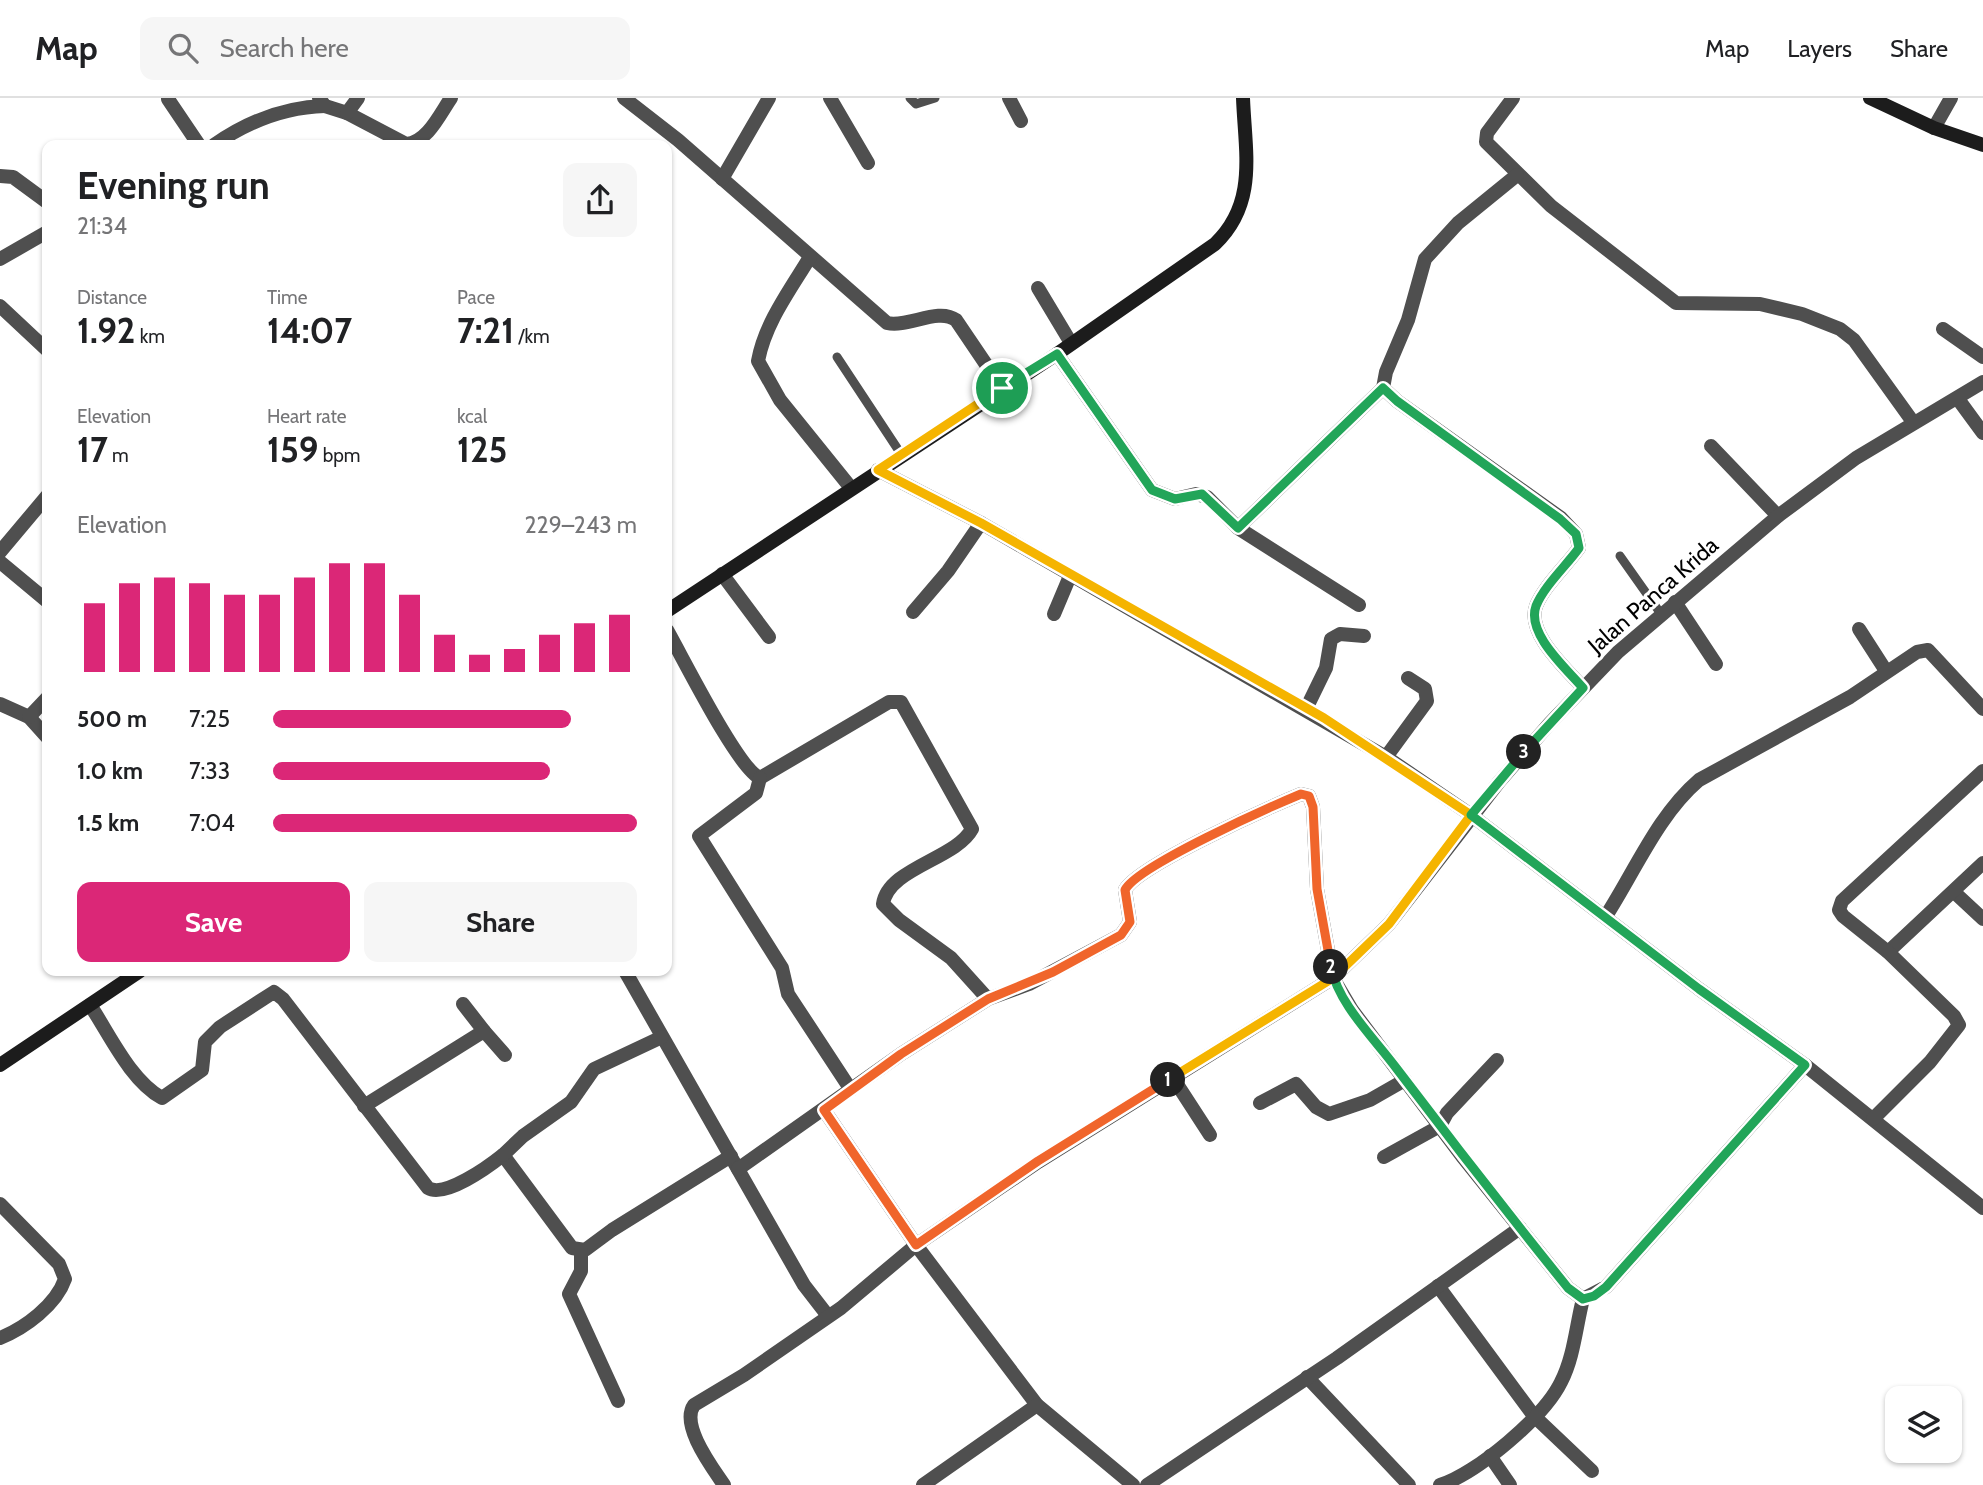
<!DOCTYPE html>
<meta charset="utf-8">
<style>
:root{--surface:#fff;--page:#f6f6f6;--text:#202124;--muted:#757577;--line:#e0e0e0;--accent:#db2777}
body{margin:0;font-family:Cabin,sans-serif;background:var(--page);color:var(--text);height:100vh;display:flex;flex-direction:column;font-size:26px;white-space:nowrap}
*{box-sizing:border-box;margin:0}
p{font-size:23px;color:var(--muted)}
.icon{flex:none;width:38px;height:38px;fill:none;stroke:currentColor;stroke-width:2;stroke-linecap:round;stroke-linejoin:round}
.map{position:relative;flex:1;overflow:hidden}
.side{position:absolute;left:42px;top:42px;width:630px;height:836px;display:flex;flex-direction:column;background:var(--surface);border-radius:14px;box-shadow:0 2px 5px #0004}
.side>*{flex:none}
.buttons{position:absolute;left:1885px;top:1288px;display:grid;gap:14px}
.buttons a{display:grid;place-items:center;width:77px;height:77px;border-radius:14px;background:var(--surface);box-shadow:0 2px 5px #0004;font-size:35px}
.pin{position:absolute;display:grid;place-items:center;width:60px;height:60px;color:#fff;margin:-30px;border:4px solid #fff;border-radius:50%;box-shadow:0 2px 7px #0007}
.km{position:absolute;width:35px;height:35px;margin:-18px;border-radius:50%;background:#222;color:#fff;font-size:19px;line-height:35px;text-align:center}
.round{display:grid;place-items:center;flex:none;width:74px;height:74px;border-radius:14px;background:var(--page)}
.head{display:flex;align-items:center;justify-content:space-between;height:119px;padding:0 35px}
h1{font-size:38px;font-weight:800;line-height:52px}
.stats{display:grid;grid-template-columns:repeat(3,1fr);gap:10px;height:119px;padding:7px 35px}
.stats div{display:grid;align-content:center}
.stats b{font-size:35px;font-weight:800}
.stats small{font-size:19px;font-weight:400}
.stats p{font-size:19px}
.chart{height:196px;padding:14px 35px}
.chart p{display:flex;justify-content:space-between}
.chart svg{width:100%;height:126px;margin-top:7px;stroke:var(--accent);stroke-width:6}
.action{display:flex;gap:14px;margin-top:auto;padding:14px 35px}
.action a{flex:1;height:80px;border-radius:14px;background:var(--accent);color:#fff;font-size:28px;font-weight:800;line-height:80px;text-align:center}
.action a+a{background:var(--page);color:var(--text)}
ul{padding:0 35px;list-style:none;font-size:23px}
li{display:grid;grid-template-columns:112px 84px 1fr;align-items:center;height:52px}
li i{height:18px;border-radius:9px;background:var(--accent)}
header{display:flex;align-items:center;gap:42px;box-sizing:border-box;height:98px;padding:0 35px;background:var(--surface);border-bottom:2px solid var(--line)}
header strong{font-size:33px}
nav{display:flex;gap:38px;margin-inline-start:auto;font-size:24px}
.search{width:490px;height:63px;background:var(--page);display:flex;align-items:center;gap:18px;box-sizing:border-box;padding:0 24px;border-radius:14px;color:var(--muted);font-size:26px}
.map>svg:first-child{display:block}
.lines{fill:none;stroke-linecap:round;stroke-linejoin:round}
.lane{stroke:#4f4f4f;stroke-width:9}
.street{stroke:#4f4f4f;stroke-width:14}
.secondary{stroke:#1c1c1c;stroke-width:14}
.split-1-casing{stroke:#fff;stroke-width:14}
.split-2-casing{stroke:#fff;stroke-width:14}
.split-3-casing{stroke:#fff;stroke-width:14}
.split-4-casing{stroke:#fff;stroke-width:14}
.split-1{stroke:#f5b400;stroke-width:9}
.split-2{stroke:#f0652b;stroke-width:9}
.split-3{stroke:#22a559;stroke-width:9}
.split-4{stroke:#22a559;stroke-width:9}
.labels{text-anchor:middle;stroke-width:6;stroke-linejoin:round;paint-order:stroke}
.street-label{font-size:23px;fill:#000;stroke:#fff}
</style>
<header>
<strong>Map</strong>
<div class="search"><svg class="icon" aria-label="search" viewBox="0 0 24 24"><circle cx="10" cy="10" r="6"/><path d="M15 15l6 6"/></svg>Search here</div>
<nav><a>Map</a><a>Layers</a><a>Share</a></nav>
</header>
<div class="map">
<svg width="1983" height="1387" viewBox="0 0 1983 1387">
<rect width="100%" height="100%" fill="#fff"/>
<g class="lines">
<!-- lane -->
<g class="lane">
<polyline points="910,0 916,6 935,0"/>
<polyline points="837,259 901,356"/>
<polyline points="1620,458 1661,516"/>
</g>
<!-- street -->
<g class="street">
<path d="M319 0 325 8 347 15 406 46C427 45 440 16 451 0"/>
<path d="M624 0 678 42 887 225C908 230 938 209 956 222L1002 290"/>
<polyline points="830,0 868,65"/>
<polyline points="1009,0 1021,23"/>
<polyline points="1513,0 1487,35 1486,44 1551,108 1676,205 1760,206 1802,216 1840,231 1854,242 1913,324"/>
<polyline points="168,1 199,47"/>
<polyline points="347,15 358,0"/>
<polyline points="1934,30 1951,0"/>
<path d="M214 47C247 24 285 9 325 8"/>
<polyline points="0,78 13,79 47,104"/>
<polyline points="722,81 769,0"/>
<path d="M810 159C790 192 765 225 758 263L780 302 851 390"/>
<polyline points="0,161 47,134"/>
<polyline points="1038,190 1071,245"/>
<polyline points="0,208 47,252"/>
<polyline points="1943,231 1983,259"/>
<polyline points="1057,256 1152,392 1175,401 1196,396 1207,399 1238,430 1359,507"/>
<path d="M1383 290 1397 303 1561 420 1576 436 1579 450C1566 468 1544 488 1536 508 1526 536 1567 571 1583 590"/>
<polyline points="1958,301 1983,335"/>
<polyline points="1711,348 1778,418"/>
<polyline points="878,372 981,425 1386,659 1471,717 1699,891 1805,967 1983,1110"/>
<polyline points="1238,430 1383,290 1386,274 1408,222 1425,161 1458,125 1517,77"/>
<polyline points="0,454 47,398"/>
<polyline points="0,464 47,503"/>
<polyline points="722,476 769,539"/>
<polyline points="1675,504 1716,566"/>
<polyline points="913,514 948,473 981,425"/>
<polyline points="1054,516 1070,478"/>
<polyline points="1859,531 1886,573"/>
<path d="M667 532C682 558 738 671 760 680L889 604H901L972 731C956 761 888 770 883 806L899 822 951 860 988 901"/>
<polyline points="0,606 29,619 47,639"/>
<polyline points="1306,611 1326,570 1331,541 1340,536 1364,538"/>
<polyline points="29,619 47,600"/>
<polyline points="1386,659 1427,603 1425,591 1408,580"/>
<polyline points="760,680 756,695 699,738 782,870 788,896 851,992"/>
<polyline points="1954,794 1983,821"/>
<path d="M1606 818C1635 773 1658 717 1699 682L1850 599 1917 554 1928 552 1983 611"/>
<polyline points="1888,854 1983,765"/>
<polyline points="625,873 804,1187 828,1218"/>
<polyline points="463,906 484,933"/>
<path d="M90 907C110 937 130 982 162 1000L202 972 205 944 220 929 274 894 283 901 428 1090C445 1100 488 1069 503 1057L572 1150 585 1152 612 1132 731 1058"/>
<polyline points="1173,980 1210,1037"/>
<polyline points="1260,1005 1296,986 1316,1009 1329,1016 1370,1002 1405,982"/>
<polyline points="364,1008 484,933 505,957"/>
<polyline points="824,1012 916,1147 1037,1307 1133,1387"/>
<polyline points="1873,1021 1930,964 1959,927 1954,918 1888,854 1843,818 1839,812 1842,803 1983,673"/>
<polyline points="503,1057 523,1038 571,1004 594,971 662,939"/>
<polyline points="1384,1059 1440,1028 1447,1015 1497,962"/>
<path d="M738 1071 901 956 988 901 1029 886 1121 837 1130 824 1125 792C1137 768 1270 709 1301 696L1309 698 1313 709 1317 791 1333 880 1352 912 1462 1058 1568 1190 1583 1201 1606 1189 1805 967"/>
<path d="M0 1106 59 1166 65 1181C56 1207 25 1230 0 1240"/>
<polyline points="581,1153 581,1173 569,1196 618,1303"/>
<polyline points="1438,1188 1534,1318 1592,1373"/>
<polyline points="1307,1279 1409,1387"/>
<polyline points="1490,1358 1510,1387"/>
<path d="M724 1387C712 1369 680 1327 694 1307L744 1277 841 1210 916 1147 1038 1064 1333 880 1389 826 1499 684 1550 625 1618 554 1778 418 1856 360 1983 284"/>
<polyline points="923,1387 1037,1307"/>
<polyline points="1147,1387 1337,1260 1520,1130"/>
<path d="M1440 1387C1476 1376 1544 1319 1561 1284 1574 1259 1576 1228 1583 1201"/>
</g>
<!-- secondary -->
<g class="secondary">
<polyline points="1870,0 1934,30 1983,47"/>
<path d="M667 513 1057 256 1215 146C1258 105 1245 54 1243 0"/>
<polyline points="0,967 140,873"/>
</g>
</g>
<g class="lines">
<!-- split-1 casing -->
<g class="split-1-casing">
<polyline id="split-1" points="1002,290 878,372 981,425 1324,620 1471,717 1389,826 1333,880 1168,982"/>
</g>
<!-- split-2 casing -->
<g class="split-2-casing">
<path id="split-2" d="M1168 982 1038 1063 916 1147 824 1012 901 956 988 901 1053 874 1121 837 1130 824 1125 792C1137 768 1270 709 1301 696L1309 698 1313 709 1317 791 1331 869"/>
</g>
<!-- split-3 casing -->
<g class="split-3-casing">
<path id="split-3" d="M1331 869C1338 906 1375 941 1397 971 1453 1045 1510 1118 1568 1190L1583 1201 1594 1198 1606 1189 1805 967 1699 891 1471 717 1524 654"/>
</g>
<!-- split-4 casing -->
<g class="split-4-casing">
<path id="split-4" d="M1002 290 1057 256 1152 392 1175 401 1202 396 1238 430 1383 290 1397 303 1560 421 1576 436 1579 450C1566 468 1544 488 1536 508 1526 536 1567 571 1583 590L1524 654"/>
</g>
<!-- split-1 -->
<use href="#split-1" class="split-1"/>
<!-- split-2 -->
<use href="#split-2" class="split-2"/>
<!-- split-3 -->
<use href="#split-3" class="split-3"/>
<!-- split-4 -->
<use href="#split-4" class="split-4"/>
</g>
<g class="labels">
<!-- street labels -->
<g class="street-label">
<text transform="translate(1653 497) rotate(-41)" y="8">Jalan Panca Krida</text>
</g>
</g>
</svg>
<div class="buttons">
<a><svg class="icon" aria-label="layers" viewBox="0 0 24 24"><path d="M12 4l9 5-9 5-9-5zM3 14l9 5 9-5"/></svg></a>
</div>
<div class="pin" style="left:1002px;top:290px;background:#1e9e55"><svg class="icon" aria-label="arrive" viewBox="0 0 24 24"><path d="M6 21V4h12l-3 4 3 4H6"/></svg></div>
<b class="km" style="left:1168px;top:982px">1</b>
<b class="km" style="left:1331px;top:869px">2</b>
<b class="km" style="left:1524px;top:654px">3</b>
<section class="side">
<div class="head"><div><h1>Evening run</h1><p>21:34</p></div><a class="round"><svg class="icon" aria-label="share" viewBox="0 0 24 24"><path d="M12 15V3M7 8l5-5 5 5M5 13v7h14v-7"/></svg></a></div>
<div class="stats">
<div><p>Distance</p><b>1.92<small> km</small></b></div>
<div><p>Time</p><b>14:07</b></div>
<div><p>Pace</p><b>7:21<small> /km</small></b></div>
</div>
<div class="stats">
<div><p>Elevation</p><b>17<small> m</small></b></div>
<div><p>Heart rate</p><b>159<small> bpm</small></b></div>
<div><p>kcal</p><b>125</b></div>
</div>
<div class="chart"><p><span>Elevation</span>229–243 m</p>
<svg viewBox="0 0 160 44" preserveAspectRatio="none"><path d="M5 44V20M15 44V13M25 44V11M35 44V13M45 44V17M55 44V17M65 44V11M75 44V6M85 44V6M95 44V17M105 44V31M115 44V38M125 44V36M135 44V31M145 44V27M155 44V24"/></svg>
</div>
<ul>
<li><b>500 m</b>7:25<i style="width:82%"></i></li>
<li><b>1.0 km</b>7:33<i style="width:76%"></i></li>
<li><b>1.5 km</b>7:04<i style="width:100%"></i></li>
</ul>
<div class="action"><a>Save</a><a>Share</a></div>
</section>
</div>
